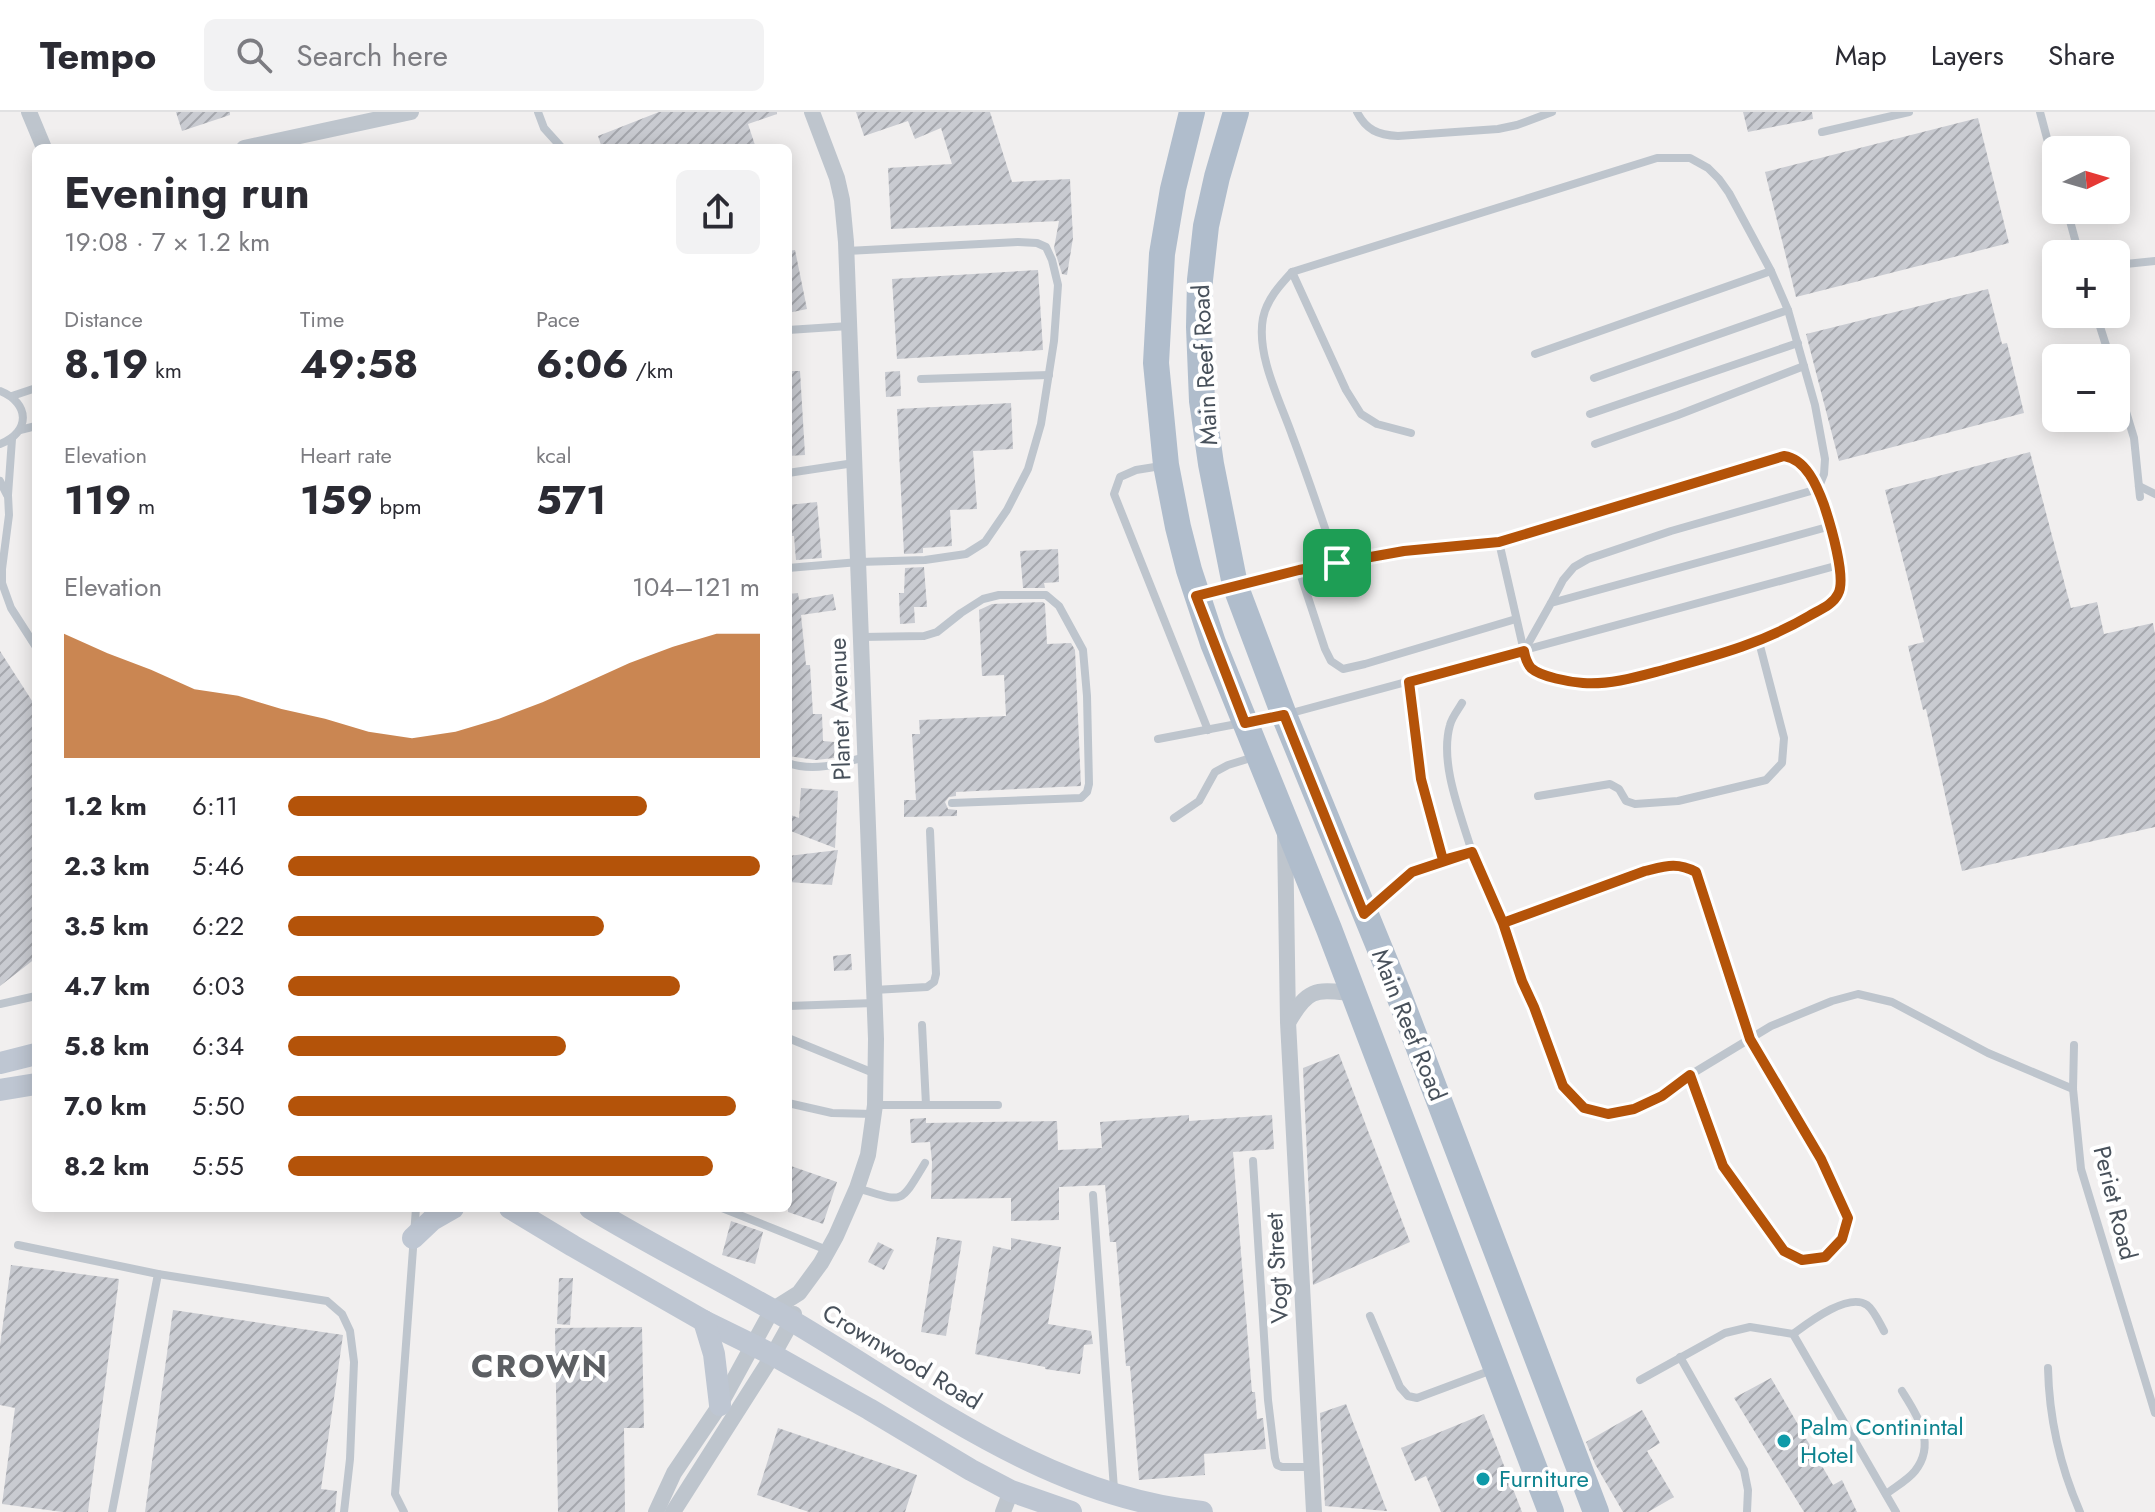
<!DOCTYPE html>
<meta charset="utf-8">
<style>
:root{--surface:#fff;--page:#f2f2f3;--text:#2b2b33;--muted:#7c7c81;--line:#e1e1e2;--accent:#b45309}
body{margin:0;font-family:Jost,sans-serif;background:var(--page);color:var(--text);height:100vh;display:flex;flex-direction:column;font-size:30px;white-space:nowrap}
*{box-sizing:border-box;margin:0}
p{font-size:26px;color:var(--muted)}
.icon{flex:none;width:44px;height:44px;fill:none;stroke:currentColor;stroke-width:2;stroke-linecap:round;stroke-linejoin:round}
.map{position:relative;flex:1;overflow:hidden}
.drawer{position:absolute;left:32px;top:32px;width:760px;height:1068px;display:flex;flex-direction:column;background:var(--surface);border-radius:12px;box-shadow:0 4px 20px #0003}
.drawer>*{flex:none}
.needle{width:52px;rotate:85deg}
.controls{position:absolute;left:2042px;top:24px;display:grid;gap:16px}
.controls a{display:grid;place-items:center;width:88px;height:88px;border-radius:12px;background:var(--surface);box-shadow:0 4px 20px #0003;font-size:40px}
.pin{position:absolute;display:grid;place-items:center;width:68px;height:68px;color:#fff;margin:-34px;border-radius:16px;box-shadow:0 4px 12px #0006}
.round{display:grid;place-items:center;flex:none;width:84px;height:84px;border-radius:12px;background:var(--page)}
.head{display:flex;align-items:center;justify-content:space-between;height:136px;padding:0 32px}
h1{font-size:44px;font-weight:700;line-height:60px}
.figures{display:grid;grid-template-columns:repeat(3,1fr);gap:12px;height:136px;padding:8px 32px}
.figures div{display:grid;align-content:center}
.figures b{font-size:40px;font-weight:700}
.figures small{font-size:22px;font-weight:400}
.figures p{font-size:22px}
.chart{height:224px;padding:16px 32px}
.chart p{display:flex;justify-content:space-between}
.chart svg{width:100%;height:144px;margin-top:8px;fill:var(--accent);opacity:.7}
ul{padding:0 32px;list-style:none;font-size:26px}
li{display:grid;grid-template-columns:128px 96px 1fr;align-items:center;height:60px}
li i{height:20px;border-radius:10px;background:var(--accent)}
header{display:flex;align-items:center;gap:48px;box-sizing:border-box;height:112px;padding:0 40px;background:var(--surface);border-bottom:2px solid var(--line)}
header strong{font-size:38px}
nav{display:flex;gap:44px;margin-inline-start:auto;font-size:28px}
.search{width:560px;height:72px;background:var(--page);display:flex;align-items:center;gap:20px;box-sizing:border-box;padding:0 28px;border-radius:12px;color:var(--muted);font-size:30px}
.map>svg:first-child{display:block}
.building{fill:url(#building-hatch)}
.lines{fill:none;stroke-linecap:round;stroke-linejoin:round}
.service{stroke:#bec5cd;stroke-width:8}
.minor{stroke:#bec5cd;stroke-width:16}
.secondary{stroke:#bec6d2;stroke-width:22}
.primary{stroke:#b0bdcc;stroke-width:26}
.route-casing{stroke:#fff;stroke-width:16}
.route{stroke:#b45309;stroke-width:10}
.culture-dot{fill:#0f9aa8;stroke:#fff;stroke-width:3}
.labels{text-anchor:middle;stroke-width:8;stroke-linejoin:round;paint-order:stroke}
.street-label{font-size:24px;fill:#48515b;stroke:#fff}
.culture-label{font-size:24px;fill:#0d838f;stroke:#fff;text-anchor:start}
.district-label{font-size:32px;font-weight:bold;letter-spacing:2px;fill:#5c5f63;stroke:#fff}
</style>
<header>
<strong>Tempo</strong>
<div class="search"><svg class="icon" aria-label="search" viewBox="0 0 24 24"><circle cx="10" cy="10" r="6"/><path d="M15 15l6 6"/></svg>Search here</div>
<nav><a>Map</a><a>Layers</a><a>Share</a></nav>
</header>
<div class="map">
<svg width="2155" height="1400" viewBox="0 0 2155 1400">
<defs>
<pattern id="building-hatch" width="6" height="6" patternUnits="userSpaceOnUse" patternTransform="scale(2)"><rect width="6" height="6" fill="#c9cbd1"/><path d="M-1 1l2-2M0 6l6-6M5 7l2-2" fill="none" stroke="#a5a7ad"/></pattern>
</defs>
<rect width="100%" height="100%" fill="#f1efef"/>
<!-- building -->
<g class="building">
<polygon points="176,0 230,0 230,3 182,19"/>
<polygon points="659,0 777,0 777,2 748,12 756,36 602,36 598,24"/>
<polygon points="856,0 990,0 1012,70 1070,67 1073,126 1067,163 1062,162 1054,136 1059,109 891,117 888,56 952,52 941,16 915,27 908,9 864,24"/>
<polygon points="1743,0 1812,0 1813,7 1748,20"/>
<polygon points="1978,6 2009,131 1796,185 1765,60"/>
<polygon points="795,138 807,197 788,201 788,139"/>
<polygon points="1038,158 1043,238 897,247 892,167"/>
<polygon points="1988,177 2002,232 2007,231 2024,301 1839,349 1806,222"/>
<polygon points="788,259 800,259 805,343 788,344"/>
<polygon points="900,259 901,284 886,285 885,260"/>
<polygon points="1011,291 1013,337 973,339 977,397 950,398 952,434 923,436 923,441 904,442 897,297"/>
<polygon points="2030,340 2071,496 2097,490 2104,522 2153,511 2155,522 2155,715 1962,759 1926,597 1923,598 1908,534 1924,530 1885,378"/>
<polygon points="817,390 822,446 796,448 794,424 788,424 788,393"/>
<polygon points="1058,437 1059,470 1044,471 1045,476 1023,476 1020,439"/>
<polygon points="924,455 927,495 914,495 915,511 900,512 899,481 904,481 905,456"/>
<polygon points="798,481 799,488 833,482 836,498 801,503 806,553 810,553 813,602 822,602 823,629 835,630 834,646 816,648 788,644 788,482"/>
<polygon points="1043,490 1045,492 1047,532 1071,531 1075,538 1081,674 956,680 956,684 949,685 945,690 948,697 957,698 957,704 904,705 904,688 916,688 912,622 920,622 919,608 1006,604 1004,563 982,564 979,498 992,492"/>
<polygon points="0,539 36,595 36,846 0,874"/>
<polygon points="801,676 838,679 835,736 788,718 788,702 799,706"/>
<polygon points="838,738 832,773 788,770 788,744"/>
<polygon points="851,842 852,858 834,859 833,844"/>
<polygon points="1339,942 1410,1130 1313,1173 1303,956"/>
<polygon points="1189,1003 1189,1009 1272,1003 1274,1037 1233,1040 1252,1280 1255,1280 1257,1307 1263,1306 1266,1337 1204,1342 1205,1363 1139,1368 1130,1254 1126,1254 1116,1130 1110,1130 1105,1073 1059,1075 1059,1108 1011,1109 1011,1086 931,1087 932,1050 930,1030 911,1031 910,1007 926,1006 926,1011 1057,1009 1058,1038 1102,1036 1100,1010"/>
<polygon points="791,1054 837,1070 823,1112 788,1100 788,1063"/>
<polygon points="731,1109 763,1120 755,1152 722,1143"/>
<polygon points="937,1125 962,1129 946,1224 921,1220"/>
<polygon points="1011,1126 1061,1135 1048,1212 1091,1219 1093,1232 1084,1233 1080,1262 1045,1257 1045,1255 975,1242 993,1134 1011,1138"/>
<polygon points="878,1130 894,1138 884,1158 868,1150"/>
<polygon points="11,1153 119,1167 88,1400 63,1400 2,1392 15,1296 0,1293 0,1233"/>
<polygon points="559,1166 573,1166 570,1213 557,1212"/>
<polygon points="173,1198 343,1223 321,1377 337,1379 335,1400 145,1400"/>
<polygon points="642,1215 644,1316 624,1316 625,1400 558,1400 555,1216"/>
<polygon points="1771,1266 1833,1373 1842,1368 1857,1400 1804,1400 1734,1286"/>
<polygon points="1346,1292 1387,1399 1325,1394 1320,1301"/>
<polygon points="1642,1298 1660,1331 1647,1339 1674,1385 1648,1400 1623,1400 1595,1352 1586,1330"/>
<polygon points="1484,1302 1522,1400 1441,1400 1426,1364 1415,1369 1401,1336"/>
<polygon points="778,1316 917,1363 905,1400 809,1400 757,1383"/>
</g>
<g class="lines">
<!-- service -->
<g class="service">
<polyline points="538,0 544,16 562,36"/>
<path d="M1357 0C1366 18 1378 23 1398 24L1498 17 1517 13 1552 0"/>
<polyline points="2040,0 2056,60"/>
<polyline points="1822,20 1909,0"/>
<polyline points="2067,98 2079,142"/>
<polyline points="2116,153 2155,149"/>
<polyline points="1292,160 1346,278 1361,302 1377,312 1411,321"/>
<polyline points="2096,202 2110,246"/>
<polyline points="788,218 849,214"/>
<polyline points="1535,242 1771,159"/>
<polyline points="1594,266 1788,198"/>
<polyline points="921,267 1049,263"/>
<polyline points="2116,267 2134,326 2140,385"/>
<path d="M0 279C30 291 31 320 0 332"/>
<polyline points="12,284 36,276"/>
<polyline points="1590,302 1798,231"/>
<polyline points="20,318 36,314"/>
<polyline points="12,327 8,383 9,403 2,457 2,471 11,496 36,535"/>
<polyline points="1595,332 1678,303 1804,254"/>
<polyline points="1161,354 1136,358 1120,365 1114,382 1208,618"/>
<polyline points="788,361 854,351"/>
<polyline points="0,369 7,383"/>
<polyline points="2139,374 2155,382"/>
<path d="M1499 430 1526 548C1539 569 1583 572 1605 571 1628 569 1650 562 1671 556 1725 542 1765 530 1814 501 1822 496 1833 492 1838 483 1843 474 1840 463 1839 453"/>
<path d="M1337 451C1322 408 1308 365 1292 323 1280 289 1256 243 1263 206 1267 187 1280 173 1292 160L1657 46H1690L1708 56 1719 67 1729 81 1771 159 1788 198 1815 293 1825 347 1824 362 1818 377 1671 419 1588 447 1574 455 1563 468 1551 491"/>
<polyline points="788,456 859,450 925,448 966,442 985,430 1007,398 1028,357 1041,312 1054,229 1058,173 1052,148 1046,135 1037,131 1018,130 847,139"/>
<polyline points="1299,458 1325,537 1331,549 1343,557 1365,552 1516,507"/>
<polyline points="862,525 924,524 937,520 961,501 983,487 999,483 1046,483 1059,494 1083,538 1087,584 1089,672 1087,680 1081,686 952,691"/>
<polyline points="1524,539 1551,491 1831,414"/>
<polyline points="1409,570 1421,667 1443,748"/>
<path d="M1462 591C1458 598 1452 605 1450 613 1439 651 1461 703 1472 740"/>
<path d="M1158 627 1284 603 1839 453C1833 423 1820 349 1784 344L1499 430 1404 439 1349 448 1299 458 1201 482"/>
<path d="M788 651C813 660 840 652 865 645"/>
<polyline points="1538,684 1610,672 1619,677 1626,689 1635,692 1678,689 1766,668 1782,651 1784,626 1759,530"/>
<polyline points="1174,706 1199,689 1215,660 1228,653 1254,645"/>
<polyline points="1369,798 1412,760 1472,740 1503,811 1522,869 1534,895 1563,974 1584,996 1608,1002 1634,997 1662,984 1690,963 1771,914 1832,889 1858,882 1892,890 1988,941 2073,977"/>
<path d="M1503 811 1645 759C1666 754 1677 750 1696 760L1750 927 1821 1047 1848 1106 1842 1127 1825 1145 1802 1148 1784 1139 1723 1054 1690 963"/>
<polyline points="874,878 927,875 934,870 936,862 930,719"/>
<polyline points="0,892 36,884"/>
<polyline points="788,894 874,891"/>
<polyline points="922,913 926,993"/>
<polyline points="788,926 876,962"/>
<polyline points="2074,933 2073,977 2081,1057 2155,1301"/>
<polyline points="788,991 832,1001 874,1002"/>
<polyline points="875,993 998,993"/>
<polyline points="1253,1049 1268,1288 1275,1346 1277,1353 1282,1355 1311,1355"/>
<path d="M857 1076C904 1090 899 1094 925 1051"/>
<polyline points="1093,1083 1114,1377"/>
<polyline points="722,1096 827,1138"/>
<polyline points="18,1133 158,1162 327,1189 342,1202 350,1219 354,1250 350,1347 344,1400"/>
<polyline points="1370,1204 1400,1275 1408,1284 1417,1286 1492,1258"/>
<path d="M1793 1222C1808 1211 1848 1180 1867 1193 1874 1198 1880 1212 1884 1219"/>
<polyline points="1680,1245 1744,1358 1748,1378 1747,1400"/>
<path d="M2048 1256C2049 1306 2060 1354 2080 1400"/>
<polyline points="1640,1268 1725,1221 1750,1215 1793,1222 1896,1400"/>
<path d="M1886 1382C1895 1375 1908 1368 1915 1359 1937 1331 1917 1303 1902 1279"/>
<polyline points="112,1400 158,1162"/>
<polyline points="404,1400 395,1382 416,1096"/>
</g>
<!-- minor -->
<g class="minor">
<polyline points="29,0 44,36"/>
<polyline points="244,36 411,0"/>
<polyline points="1285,721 1288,910 1314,1400"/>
<path d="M1289 909C1309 875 1316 878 1353 881"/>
<polyline points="656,1400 674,1361 720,1293 772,1198 799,1181 821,1151 836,1124 857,1076 868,1043 875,993 876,927 846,130 842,88 837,66 812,0"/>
<polyline points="673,1400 773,1243 792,1209 794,1202"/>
<polyline points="1003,1400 1011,1379"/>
</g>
<!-- secondary -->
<g class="secondary">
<polyline points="0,951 36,942"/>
<polyline points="0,978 36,972"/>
<polyline points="510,1096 573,1134 704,1209 773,1243 869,1297 971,1358 1011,1379 1071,1400"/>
<path d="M590 1096C656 1136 725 1170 792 1209 921 1285 1048 1385 1202 1400"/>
<polyline points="413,1126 432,1108 453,1096"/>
<polyline points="704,1209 714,1242 720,1293"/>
</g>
<!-- primary -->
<g class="primary">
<polyline points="1192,0 1173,77 1162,142 1156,251 1166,353 1178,415 1189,458 1213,531 1329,817 1551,1400"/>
<polyline points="1236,0 1217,65 1206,114 1200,168 1199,215 1202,289 1211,352 1235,473 1284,603 1398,881 1596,1400"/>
</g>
</g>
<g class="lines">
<!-- route casing -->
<g class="route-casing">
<path id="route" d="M1337 451 1299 458 1196 484 1245 611 1284 603 1364 802 1412 760 1472 740 1503 811 1522 869 1534 895 1563 974 1584 996 1608 1002 1634 997 1662 984 1690 963 1723 1054 1784 1139 1802 1148 1825 1145 1842 1127 1848 1106 1821 1047 1750 927 1696 760C1677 750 1666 754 1645 759L1503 811 1472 740 1443 748 1421 667 1409 570 1524 539C1525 545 1527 551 1531 556 1541 565 1570 570 1583 571 1612 573 1640 564 1667 557 1718 543 1763 531 1809 504 1819 498 1833 493 1838 482 1847 467 1830 411 1824 393 1817 374 1806 347 1784 344L1499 430 1404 439 1337 451"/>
</g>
<!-- route -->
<use href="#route" class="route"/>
</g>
<!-- markers -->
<g class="culture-dot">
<circle cx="1784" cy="1329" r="8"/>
<circle cx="1483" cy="1367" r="8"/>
</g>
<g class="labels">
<!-- street labels -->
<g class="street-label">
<text transform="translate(1205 253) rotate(-93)" y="8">Main Reef Road</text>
<text transform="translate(840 597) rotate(-92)" y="8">Planet Avenue</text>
<text transform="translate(1409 913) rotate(68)" y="8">Main Reef Road</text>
<text transform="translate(2115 1091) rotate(76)" y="8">Periet Road</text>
<text transform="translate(1277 1156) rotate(-93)" y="8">Vogt Street</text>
<text transform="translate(902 1245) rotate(31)" y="8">Crownwood Road</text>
</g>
<!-- culture labels -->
<g class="culture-label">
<text x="1800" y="1323">Palm Continintal<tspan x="1800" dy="28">Hotel</tspan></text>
<text x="1499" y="1375">Furniture</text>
</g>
<!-- district labels -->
<g class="district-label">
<text x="540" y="1265">CROWN</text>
</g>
</g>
</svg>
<div class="controls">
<a><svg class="needle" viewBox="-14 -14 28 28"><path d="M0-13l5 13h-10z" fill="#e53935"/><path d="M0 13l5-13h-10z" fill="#7c7c81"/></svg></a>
<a>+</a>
<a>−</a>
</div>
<div class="pin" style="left:1337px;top:451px;background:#1e9e55"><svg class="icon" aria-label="arrive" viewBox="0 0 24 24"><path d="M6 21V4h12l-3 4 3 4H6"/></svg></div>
<section class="drawer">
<div class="head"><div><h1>Evening run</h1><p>19:08 · 7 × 1.2 km</p></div><a class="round"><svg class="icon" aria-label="share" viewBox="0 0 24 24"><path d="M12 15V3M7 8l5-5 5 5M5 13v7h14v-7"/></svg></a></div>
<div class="figures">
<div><p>Distance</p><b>8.19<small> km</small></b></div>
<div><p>Time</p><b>49:58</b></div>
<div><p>Pace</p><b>6:06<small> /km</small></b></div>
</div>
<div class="figures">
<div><p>Elevation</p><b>119<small> m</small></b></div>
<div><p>Heart rate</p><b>159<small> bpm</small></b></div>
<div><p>kcal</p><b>571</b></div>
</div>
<div class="chart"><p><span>Elevation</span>104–121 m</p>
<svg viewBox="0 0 160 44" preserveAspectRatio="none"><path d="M0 44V6L10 12L20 17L30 23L40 25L50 29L60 32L70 36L80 38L90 36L100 32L110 27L120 21L130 15L140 10L150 6L160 6V44z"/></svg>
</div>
<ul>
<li><b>1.2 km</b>6:11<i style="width:76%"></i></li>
<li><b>2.3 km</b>5:46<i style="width:100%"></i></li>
<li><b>3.5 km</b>6:22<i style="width:67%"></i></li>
<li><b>4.7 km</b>6:03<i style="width:83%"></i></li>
<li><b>5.8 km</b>6:34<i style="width:59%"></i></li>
<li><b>7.0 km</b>5:50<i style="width:95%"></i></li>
<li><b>8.2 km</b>5:55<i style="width:90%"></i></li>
</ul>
</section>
</div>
